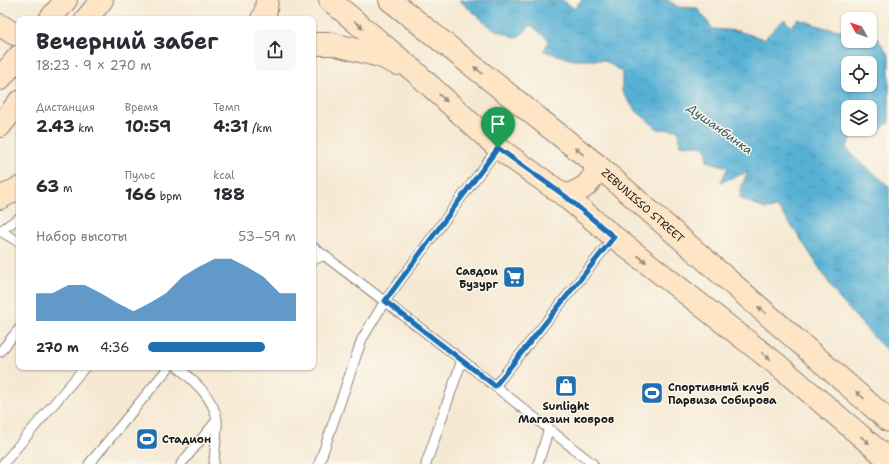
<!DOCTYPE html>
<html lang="ru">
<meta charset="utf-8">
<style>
:root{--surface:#fff;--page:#f7f7f7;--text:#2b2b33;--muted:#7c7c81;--accent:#1f6fb2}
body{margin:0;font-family:"Shantell Sans",sans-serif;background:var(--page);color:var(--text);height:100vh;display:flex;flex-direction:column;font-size:15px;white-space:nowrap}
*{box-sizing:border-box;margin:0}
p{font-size:13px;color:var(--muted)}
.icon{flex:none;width:22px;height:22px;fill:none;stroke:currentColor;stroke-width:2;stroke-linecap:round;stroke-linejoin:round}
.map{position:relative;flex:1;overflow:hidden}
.panel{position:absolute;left:16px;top:16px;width:300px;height:354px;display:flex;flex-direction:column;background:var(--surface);border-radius:8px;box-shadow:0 1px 3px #0004}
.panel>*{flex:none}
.needle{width:26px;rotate:310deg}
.fabs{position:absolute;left:841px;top:12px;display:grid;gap:8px}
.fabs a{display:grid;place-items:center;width:36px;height:36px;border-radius:8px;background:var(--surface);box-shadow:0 1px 3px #0004;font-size:20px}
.pin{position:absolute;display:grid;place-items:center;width:34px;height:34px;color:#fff;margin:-41px -17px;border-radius:50% 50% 50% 0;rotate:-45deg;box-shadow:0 0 4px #0007}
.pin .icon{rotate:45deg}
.round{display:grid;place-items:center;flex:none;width:42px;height:42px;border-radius:8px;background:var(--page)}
.headline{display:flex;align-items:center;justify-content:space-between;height:68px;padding:0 20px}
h1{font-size:22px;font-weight:700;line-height:30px}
.figures{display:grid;grid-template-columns:repeat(3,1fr);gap:6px;height:68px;padding:4px 20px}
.figures div{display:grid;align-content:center}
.figures b{font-size:17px;font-weight:700}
.figures small{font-size:11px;font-weight:400}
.figures p{font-size:11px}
.chart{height:112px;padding:8px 20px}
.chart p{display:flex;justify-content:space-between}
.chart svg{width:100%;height:72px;margin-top:4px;fill:var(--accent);opacity:.7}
ul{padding:0 20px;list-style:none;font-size:13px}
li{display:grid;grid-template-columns:64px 48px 1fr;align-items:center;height:30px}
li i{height:10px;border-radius:5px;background:var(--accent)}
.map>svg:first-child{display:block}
.water{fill:url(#water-ripples);stroke:#396678;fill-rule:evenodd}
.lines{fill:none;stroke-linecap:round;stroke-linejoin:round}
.service-casing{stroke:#898278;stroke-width:11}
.secondary-casing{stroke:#898278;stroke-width:24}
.service{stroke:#fff;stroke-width:9}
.secondary{stroke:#fde5c5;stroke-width:22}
.oneway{fill:#988b79}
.route-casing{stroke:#fff;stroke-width:8}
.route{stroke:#1f6fb2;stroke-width:5}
.labels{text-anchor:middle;stroke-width:3;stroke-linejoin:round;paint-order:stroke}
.street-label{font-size:11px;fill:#1c1c1c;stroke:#fbf7ec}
.poi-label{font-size:11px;font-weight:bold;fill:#1c1c1c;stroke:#fbf7ec;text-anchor:start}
.water-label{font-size:12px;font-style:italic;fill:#335766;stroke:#fbf7ec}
</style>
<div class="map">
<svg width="889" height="464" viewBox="0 0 889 464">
<defs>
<pattern id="water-ripples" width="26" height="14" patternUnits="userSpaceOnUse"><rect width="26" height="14" fill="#56b0d4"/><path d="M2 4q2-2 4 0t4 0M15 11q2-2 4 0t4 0" fill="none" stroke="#468eab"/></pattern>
</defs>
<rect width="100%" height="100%" fill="#fbf7ec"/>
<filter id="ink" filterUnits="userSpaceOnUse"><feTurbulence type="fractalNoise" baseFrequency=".025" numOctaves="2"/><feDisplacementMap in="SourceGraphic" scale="8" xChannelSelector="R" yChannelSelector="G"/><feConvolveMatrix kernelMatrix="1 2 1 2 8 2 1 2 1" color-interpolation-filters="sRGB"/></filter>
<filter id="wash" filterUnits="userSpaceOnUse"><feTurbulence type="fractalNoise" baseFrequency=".012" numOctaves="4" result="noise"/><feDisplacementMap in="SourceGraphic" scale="16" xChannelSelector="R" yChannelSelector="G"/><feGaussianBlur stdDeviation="0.9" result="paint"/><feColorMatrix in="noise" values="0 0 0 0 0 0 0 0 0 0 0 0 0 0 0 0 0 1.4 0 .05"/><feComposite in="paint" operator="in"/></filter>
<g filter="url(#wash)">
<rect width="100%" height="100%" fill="#f6e9d3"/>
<!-- water -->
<path class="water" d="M459 0H562L575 9 581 0H668L678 7 697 8 713 29 738 31 764 39 784 19 791 27 798 19 826 28 848 31V41H870V36L877 38 889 55V124H886L878 134 851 138 846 148 861 163 889 186V352L879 343 838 297 798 235 778 208 765 209 740 198 741 187 748 172 721 182 728 167 707 161V149L697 145H680L679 130 658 129 635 110 622 92V72L604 60H573L544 51 549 40 531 25 517 38 492 28ZM848 63H870V85H848ZM848 107H870V129H848Z"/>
</g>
<g filter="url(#ink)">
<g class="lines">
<!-- service casing -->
<g class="service-casing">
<g id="service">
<polyline points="0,231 19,218"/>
<polyline points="0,231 19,242"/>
<polyline points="313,247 462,360 593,464"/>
<polyline points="313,260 325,255"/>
<polyline points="0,352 19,329"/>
<path d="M178 367C194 381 214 398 217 420 218 431 214 452 214 464"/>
<polyline points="495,386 614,237"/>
<polyline points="3,464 85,367"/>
<polyline points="89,464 169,367"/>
<polyline points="181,464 217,420"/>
<polyline points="319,464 362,339 385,301 498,148"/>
<polyline points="426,464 462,360"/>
<polyline points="538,464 549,428"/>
</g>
</g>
<!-- secondary casing -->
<g class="secondary-casing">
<g id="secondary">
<polyline points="330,0 414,71 498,148 565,196 614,237 779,366 889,460"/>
<path id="s1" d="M390 0 597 165 889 421"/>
<polyline points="50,19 66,0"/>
<polyline points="86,19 102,0"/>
<polyline points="262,19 266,10 267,0"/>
<polyline points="0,25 14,34 19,34"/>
<polyline points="313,44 333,44 380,56 397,64"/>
<polyline points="0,79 19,56"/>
<polyline points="0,126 19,102"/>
<path d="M565 196C583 190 593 184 597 165"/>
<polyline points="0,198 19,188"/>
</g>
</g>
<!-- service -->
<use href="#service" class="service"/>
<!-- secondary -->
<use href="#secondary" class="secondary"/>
</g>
<!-- one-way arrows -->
<defs><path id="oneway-solid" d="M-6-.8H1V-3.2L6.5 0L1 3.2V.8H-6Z"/></defs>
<g class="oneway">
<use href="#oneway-solid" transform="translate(359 25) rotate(40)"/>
<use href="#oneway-solid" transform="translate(478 70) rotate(-141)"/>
<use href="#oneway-solid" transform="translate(443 98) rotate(43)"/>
<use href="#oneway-solid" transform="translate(579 151) rotate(-141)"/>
<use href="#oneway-solid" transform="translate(642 259) rotate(38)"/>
<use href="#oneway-solid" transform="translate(762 310) rotate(-139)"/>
<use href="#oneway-solid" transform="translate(766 356) rotate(38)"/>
<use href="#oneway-solid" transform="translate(860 395) rotate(-139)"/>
<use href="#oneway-solid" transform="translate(865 440) rotate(40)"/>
</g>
</g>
<g class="lines" filter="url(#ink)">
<!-- route casing -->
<g class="route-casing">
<polygon id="route" points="498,148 565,196 614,237 495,386 385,301"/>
</g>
<!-- route -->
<use href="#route" class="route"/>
</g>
<!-- icons -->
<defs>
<g id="supermarket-square" transform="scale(1.15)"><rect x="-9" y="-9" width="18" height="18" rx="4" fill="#1f6fb2" stroke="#fbf7ec"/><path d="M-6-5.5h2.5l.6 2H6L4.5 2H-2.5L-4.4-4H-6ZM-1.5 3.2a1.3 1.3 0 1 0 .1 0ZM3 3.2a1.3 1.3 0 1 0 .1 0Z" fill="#fff"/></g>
<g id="shop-square" transform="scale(1.15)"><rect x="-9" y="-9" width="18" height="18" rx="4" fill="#1f6fb2" stroke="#fbf7ec"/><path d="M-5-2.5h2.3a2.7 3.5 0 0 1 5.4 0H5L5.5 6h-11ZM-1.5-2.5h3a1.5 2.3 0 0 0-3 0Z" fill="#fff"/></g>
<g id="stadium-square" transform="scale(1.15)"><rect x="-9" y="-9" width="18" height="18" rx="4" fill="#1f6fb2" stroke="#fbf7ec"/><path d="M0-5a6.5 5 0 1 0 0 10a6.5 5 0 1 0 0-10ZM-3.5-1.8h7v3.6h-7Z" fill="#fff"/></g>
</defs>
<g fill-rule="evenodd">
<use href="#supermarket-square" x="514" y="277"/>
<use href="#shop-square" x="566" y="386"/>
<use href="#stadium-square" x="652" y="393"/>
<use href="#stadium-square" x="147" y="439"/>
</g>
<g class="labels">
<!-- street labels -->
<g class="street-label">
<text dy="4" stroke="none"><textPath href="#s1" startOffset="326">ZEBUNISSO STREET</textPath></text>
</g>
<!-- poi labels -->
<g class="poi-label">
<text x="498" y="275" text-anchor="end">Савдои<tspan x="498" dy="13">Бузург</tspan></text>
<text x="668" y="391">Спортивный клуб<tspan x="668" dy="13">Парвиза Собирова</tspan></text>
<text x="566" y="410" text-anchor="middle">Sunlight<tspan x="566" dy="13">Магазин ковров</tspan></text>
<text x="162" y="443">Стадион</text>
</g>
<!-- water labels -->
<g class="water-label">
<text transform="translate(720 129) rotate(36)" y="4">Душанбинка</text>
</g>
</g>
</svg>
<div class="fabs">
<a><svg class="needle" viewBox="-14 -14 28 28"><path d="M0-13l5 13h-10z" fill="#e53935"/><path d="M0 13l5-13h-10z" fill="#7c7c81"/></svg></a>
<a><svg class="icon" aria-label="locate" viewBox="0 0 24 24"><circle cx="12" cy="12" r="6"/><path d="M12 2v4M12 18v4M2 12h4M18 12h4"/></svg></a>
<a><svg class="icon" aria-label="layers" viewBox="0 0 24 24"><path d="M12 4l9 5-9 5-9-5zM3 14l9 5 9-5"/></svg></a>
</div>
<div class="pin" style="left:498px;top:148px;background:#1e9e55"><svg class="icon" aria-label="arrive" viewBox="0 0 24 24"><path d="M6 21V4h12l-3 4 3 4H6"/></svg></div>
<section class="panel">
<div class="headline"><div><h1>Вечерний забег</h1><p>18:23 · 9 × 270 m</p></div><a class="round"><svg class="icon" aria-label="share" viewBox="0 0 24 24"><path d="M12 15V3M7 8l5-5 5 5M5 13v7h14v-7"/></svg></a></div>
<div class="figures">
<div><p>Дистанция</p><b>2.43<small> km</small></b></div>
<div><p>Время</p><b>10:59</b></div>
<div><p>Темп</p><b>4:31<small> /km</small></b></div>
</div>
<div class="figures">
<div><b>63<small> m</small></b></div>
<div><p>Пульс</p><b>166<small> bpm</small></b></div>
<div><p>kcal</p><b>188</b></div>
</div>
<div class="chart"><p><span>Набор высоты</span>53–59 m</p>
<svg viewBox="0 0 160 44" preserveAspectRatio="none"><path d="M0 44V27L10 27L20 22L30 22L40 27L50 33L60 38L70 33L80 27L90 17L100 11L110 6L120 6L130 11L140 17L150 27L160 27V44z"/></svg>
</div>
<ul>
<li><b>270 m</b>4:36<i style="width:79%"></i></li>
</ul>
</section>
</div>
